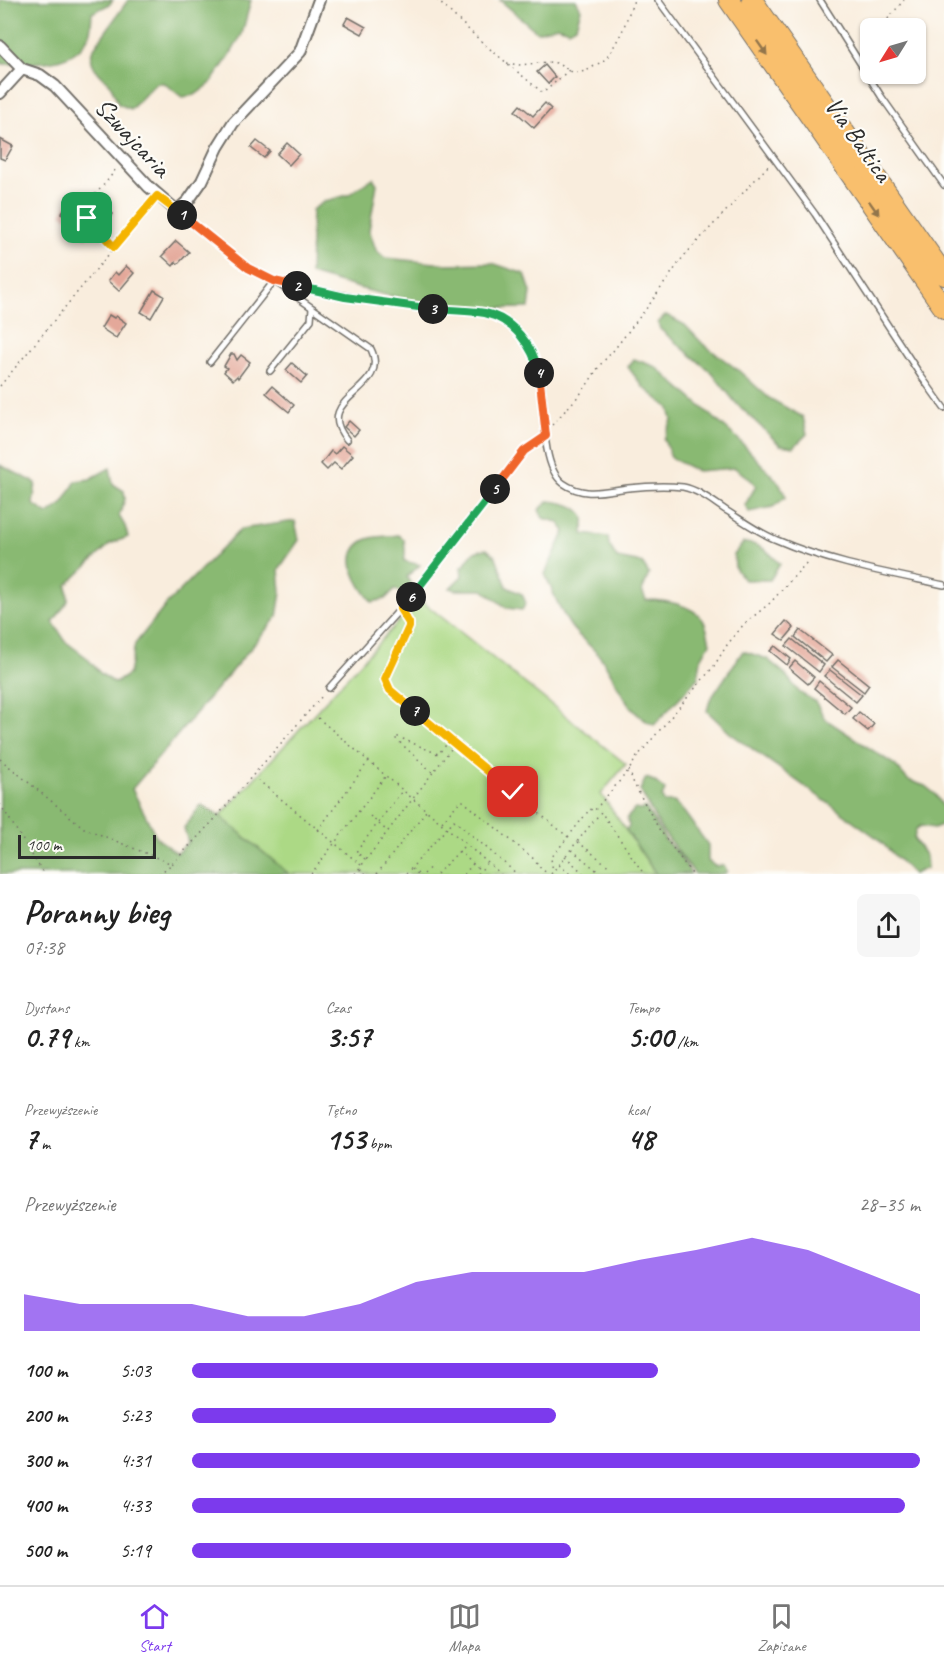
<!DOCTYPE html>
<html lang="pl">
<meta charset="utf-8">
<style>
:root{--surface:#fff;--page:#f6f6f6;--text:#222;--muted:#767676;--line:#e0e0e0;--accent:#7c3aed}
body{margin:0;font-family:Caveat,sans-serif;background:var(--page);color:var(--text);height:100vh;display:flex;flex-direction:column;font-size:22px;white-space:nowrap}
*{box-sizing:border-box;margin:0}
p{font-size:20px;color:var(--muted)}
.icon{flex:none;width:33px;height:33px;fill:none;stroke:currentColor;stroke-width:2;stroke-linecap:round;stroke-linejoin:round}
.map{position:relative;height:874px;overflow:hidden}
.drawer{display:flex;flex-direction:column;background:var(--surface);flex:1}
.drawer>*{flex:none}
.needle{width:39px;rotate:233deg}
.fabs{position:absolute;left:860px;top:18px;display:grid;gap:12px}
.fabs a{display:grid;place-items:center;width:66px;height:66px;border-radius:9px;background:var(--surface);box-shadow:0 2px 4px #0004;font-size:30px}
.scale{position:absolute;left:18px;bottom:15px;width:138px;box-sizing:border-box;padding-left:6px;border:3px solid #2b2b2b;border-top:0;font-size:16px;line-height:21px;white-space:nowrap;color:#2b2b2b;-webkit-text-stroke:4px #fdfcf7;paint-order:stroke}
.pin{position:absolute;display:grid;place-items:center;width:51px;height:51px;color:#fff;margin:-26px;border-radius:12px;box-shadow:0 3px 9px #0006}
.km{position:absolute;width:30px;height:30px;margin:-15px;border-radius:50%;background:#222;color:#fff;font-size:16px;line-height:30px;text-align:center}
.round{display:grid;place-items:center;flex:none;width:63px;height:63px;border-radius:9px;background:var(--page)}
.overview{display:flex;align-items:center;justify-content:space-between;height:102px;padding:0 24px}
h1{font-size:33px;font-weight:800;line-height:45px}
.figures{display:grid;grid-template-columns:repeat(3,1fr);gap:9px;height:102px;padding:6px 24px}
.figures div{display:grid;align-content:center}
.figures b{font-size:30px;font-weight:800}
.figures small{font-size:16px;font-weight:400}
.figures p{font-size:16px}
.chart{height:168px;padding:12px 24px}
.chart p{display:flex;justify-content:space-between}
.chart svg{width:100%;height:108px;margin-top:6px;fill:var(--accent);opacity:.7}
ul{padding:0 24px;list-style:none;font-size:20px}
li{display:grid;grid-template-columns:96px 72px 1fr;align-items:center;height:45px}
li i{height:15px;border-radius:8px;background:var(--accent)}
.dock{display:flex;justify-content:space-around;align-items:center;height:84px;border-top:2px solid var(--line);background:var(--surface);font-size:16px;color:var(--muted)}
.dock a{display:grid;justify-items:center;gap:3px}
.dock .selected{color:var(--accent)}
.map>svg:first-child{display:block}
.green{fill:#acd985;stroke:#6c8258;stroke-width:1.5}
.forest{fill:#89b972;stroke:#5a724e;stroke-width:1.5}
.building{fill:#e4a89a}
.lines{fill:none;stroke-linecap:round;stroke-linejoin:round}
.lane-casing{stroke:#736f69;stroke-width:8}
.street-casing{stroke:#736f69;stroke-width:14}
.highway-casing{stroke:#736f69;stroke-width:22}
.path{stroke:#736f69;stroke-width:1.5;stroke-dasharray:1.5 4.5;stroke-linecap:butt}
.lane{stroke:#fff;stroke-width:5}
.street{stroke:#fff;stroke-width:10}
.highway{stroke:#f9bf6d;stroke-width:20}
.oneway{fill:#92754c}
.split-1-casing{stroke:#fff;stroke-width:12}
.split-2-casing{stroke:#fff;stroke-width:12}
.split-3-casing{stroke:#fff;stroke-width:12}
.split-4-casing{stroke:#fff;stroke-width:12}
.split-5-casing{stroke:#fff;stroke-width:12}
.split-6-casing{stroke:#fff;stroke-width:12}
.split-7-casing{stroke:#fff;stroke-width:12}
.split-8-casing{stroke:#fff;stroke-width:12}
.split-1{stroke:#f5b400;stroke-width:8}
.split-2{stroke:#f0652b;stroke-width:8}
.split-3{stroke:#22a559;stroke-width:8}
.split-4{stroke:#22a559;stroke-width:8}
.split-5{stroke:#f0652b;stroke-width:8}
.split-6{stroke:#22a559;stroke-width:8}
.split-7{stroke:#f5b400;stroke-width:8}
.split-8{stroke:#f5b400;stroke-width:8}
.labels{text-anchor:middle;stroke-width:4.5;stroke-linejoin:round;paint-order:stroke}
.street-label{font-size:26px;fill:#2b2b2b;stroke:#fdfcf7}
</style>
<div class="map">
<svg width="944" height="874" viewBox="0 0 944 874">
<rect width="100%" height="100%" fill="#fdfcf7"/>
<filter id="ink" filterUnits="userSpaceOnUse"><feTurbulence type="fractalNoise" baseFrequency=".0167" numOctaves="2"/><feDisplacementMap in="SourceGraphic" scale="12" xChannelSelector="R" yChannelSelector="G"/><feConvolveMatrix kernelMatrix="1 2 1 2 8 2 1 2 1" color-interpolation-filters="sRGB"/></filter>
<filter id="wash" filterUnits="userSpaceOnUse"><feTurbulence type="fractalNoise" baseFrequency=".008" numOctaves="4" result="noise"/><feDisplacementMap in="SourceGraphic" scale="24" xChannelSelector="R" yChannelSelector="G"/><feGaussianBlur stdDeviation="1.35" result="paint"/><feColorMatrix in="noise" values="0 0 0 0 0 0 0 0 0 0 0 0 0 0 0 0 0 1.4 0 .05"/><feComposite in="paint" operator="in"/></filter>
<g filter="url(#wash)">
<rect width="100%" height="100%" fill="#f9eddd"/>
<!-- green -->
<polygon class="green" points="419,599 626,764 601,794 656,874 289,874 220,816"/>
<!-- forest -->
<g class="forest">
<path d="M0 0H113L110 4 92 13C91 21 92 30 88 37 73 68 33 62 3 64L0 62Z"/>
<path d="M128 0H251L242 34 230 55 210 84 195 95 182 97 164 83H156L131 109 118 104C116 98 114 91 110 85 102 74 88 68 92 51Z"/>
<polygon points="500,0 576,0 581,9 576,26 569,30 557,26 537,32"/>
<path d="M373 178 377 184 369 230 376 250 385 258 445 264 492 263 525 274 531 292 529 308C492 309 454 307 418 301 381 296 345 284 310 274L312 210 325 201 348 195Z"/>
<polygon points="666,315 685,325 703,344 738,370 769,398 803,417 807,434 794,447 780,445 735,402 712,373 660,329 658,323"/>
<polygon points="634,359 656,367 738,439 780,484 786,497 773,507 749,512 745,505 756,486 751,480 735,468 697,471 671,458 664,439 672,420 669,408 643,387 628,367"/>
<polygon points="0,465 36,483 33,504 48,514 63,503 76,481 90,479 110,468 113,484 124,491 125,499 119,516 125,526 128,537 110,544 67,585 68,601 53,622 66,642 86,657 101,674 115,683 129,674 135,644 166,605 241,529 295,521 299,540 279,569 281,592 277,617 132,789 157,838 177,853 188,842 184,828 201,805 220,816 289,874 0,874"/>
<path d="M549 501C560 502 580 505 584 518 585 522 583 529 583 534L608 537 609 545 617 558 642 563 649 574 642 591 646 600C664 600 692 604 703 620 707 626 708 635 710 643L701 659 698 678 654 725C625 713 618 681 601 658 593 647 580 638 572 628 560 612 553 592 545 574L565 531 558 522 543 518 539 510Z"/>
<path d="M398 535 404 539C405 546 406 555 404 561L420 565 407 577 413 588 410 593 404 594 395 589 385 599 372 602C359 586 338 555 365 540 374 535 388 537 398 535Z"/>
<path d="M743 543C760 543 769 552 780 564L770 580H744L735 568 734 555Z"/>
<path d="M487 549 496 557 507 587 522 594 526 603 522 610 507 608 483 590H456L450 588 462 576 461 566H464C470 554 474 550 487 549Z"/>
<polygon points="743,651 767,659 784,673 800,693 815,701 825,719 895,765 908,780 925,786 935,794 944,808 942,825 934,828 921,826 916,829 914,839 926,856 927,868 913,874 877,838 730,733 707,711 710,700"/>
<polygon points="646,778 654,781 665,790 662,797 664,802 674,802 684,812 708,845 708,861 715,866 724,865 727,871 724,874 695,874 661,829 640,790"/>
<polygon points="645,807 666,841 679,855 691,874 656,874 626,830 629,826 627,818 635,809 641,810"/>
</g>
<g id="blocks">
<!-- building -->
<g class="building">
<polygon points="348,17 366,27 362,34 344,24"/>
<polygon points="545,65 555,77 548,84 537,72"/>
<polygon points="545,103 551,109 534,128 515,111 520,105 533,116"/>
<polygon points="0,139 13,146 5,160 0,158"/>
<polygon points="257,141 270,151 264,158 251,148"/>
<polygon points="287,143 299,154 289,165 277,154"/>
<polygon points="69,201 77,206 69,219 61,214"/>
<polygon points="106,207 113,214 100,226 93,219"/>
<polygon points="75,222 90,232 86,238 70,229"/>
<polygon points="176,241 189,252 178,264 176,262 173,266 162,256"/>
<polygon points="126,266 134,273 119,291 108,281 115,272 118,275"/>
<polygon points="154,290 164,296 151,318 141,312"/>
<polygon points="109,315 114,318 116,316 126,323 116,338 101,328"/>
<polygon points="231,354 234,354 237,360 241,355 250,362 238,378 237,376 233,380 224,372 227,368 224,366"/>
<polygon points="292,363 307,376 301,383 286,370"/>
<polygon points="272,386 294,405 289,412 266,393"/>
<polygon points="349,421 359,430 354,436 344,427"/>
<polygon points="342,446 353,455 341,469 334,463 327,470 321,464 331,451 335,454"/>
<polygon points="786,621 794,628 784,640 775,634"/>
<polygon points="800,630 832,655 826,662 795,637"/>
<polygon points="792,639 824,665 819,672 786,646"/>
<polygon points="775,646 791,659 787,665 770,651"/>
<polygon points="838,660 869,685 864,692 832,667"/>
<polygon points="795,661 814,677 808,684 789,668"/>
<polygon points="830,670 862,695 856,702 824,676"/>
<polygon points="819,681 851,707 845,714 814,688"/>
<polygon points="859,712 874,724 868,731 853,719"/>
</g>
</g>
</g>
<g filter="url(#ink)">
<use href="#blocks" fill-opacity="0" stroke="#736f69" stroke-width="1.5"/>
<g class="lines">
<!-- lane casing -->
<g class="lane-casing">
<g id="lane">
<polyline points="658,0 815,214 921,376 944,408"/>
<polyline points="820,0 881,96 944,185"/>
<path d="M177 212 248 268 274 281 371 349C392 392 310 396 347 440"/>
<path d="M274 281C322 292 369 301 417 307 440 310 482 308 502 320 532 337 540 369 543 401 544 423 544 469 563 483 584 498 604 491 628 488 646 486 666 485 683 487 699 490 713 502 727 511 743 521 759 533 777 540 830 563 888 573 944 585"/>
<polyline points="210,362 274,281"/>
<polyline points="270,371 311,320 312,308"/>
<polyline points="329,688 410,598 524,451 546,436"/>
</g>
</g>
<!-- street casing -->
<g class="street-casing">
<g id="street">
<polyline points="0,46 22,69 40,75 55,86 149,187 177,211 188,201 202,181 218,147 233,123 300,52 319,0"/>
<polyline points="0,93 22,69"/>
</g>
</g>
<!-- highway casing -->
<g class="highway-casing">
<g id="highway">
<polyline points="729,0 944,308"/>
<polyline points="752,0 944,275"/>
</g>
</g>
<!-- path -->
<g class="path">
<polyline points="437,0 484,44 543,93 569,70"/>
<polyline points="880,28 904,0"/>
<polyline points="861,50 870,40"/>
<polyline points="507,63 519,65 548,62 556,63 574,73 586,71 603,61 609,55 622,32 634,0"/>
<path d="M114 247C65 200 89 211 117 167"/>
<polyline points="0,386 151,203"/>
<polyline points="552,425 583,391 600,365 613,351 649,305 683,257 769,165"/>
<polyline points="404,615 409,623 409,627 385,679 391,690 404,702 568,837 551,858 552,866 554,869"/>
<polyline points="318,718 501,874"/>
<polyline points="0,759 84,828 172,864 213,821 323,695"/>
<polyline points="629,770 634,784 659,829 692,874"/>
<polyline points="432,772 395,738 396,736 438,754 446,745"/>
<polyline points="258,780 361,865"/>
<polyline points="0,804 44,874"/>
<polyline points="370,816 387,831"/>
<polyline points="442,822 460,801 463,801 535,860 541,869 549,874"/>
<polyline points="318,830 368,762"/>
<polyline points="568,837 590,809 594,811 629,770 637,757 714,666 727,645 744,624 770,603 809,560"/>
<polyline points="578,842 611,868"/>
<polyline points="572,850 601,874"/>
<polyline points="459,851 481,871"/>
<polyline points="565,856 584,874"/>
<polyline points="365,859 356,852 402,791"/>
<polyline points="559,865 570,874"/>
<polyline points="360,869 366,874"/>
<polyline points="412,869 418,874"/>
<polyline points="159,874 172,864"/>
<polyline points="311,874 385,777"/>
<polyline points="355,874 451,749"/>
<polyline points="377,874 426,811"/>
<polyline points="406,874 454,820 517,874"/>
<polyline points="424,874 432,865"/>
<polyline points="437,874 466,844"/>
<polyline points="464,874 473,864"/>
<polyline points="478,874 487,863"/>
<polyline points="551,874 601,812 644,874"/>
</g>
<!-- lane -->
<use href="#lane" class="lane"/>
<!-- street -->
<use href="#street" class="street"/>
<!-- highway -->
<use href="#highway" class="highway"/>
</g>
<!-- one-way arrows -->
<defs><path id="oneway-solid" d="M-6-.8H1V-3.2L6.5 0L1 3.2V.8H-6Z" transform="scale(1.5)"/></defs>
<g class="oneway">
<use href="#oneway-solid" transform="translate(762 48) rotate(55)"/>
<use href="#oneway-solid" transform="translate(874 208) rotate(55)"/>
</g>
</g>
<g class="lines" filter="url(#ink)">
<!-- split-1 casing -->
<g class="split-1-casing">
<polyline id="split-1" points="87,218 114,247 157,196 182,215"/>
</g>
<!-- split-2 casing -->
<g class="split-2-casing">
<polyline id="split-2" points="182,215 248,268 274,281 297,286"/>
</g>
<!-- split-3 casing -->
<g class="split-3-casing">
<polyline id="split-3" points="297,286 345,297 433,309"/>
</g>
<!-- split-4 casing -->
<g class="split-4-casing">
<path id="split-4" d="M433 309C450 310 468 310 485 313 513 319 533 346 539 373"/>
</g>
<!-- split-5 casing -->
<g class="split-5-casing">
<polyline id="split-5" points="495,489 524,451 546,436 539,373"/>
</g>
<!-- split-6 casing -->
<g class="split-6-casing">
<polyline id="split-6" points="411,597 495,489"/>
</g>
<!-- split-7 casing -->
<g class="split-7-casing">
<polyline id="split-7" points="411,597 400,609 409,623 409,627 385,679 390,690 415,711"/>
</g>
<!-- split-8 casing -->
<g class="split-8-casing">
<polyline id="split-8" points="415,711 513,792"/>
</g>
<!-- split-1 -->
<use href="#split-1" class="split-1"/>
<!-- split-2 -->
<use href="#split-2" class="split-2"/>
<!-- split-3 -->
<use href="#split-3" class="split-3"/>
<!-- split-4 -->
<use href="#split-4" class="split-4"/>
<!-- split-5 -->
<use href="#split-5" class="split-5"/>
<!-- split-6 -->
<use href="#split-6" class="split-6"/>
<!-- split-7 -->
<use href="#split-7" class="split-7"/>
<!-- split-8 -->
<use href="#split-8" class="split-8"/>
</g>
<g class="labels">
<!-- street labels -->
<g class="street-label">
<text transform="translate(133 137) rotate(47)" y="9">Szwajcaria</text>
<text transform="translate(859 139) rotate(55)" y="9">Via Baltica</text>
</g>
</g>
</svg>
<div class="fabs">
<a><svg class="needle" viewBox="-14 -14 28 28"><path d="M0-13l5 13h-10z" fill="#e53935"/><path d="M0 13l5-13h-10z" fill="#767676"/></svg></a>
</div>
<div class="scale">100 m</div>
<div class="pin" style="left:87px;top:218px;background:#1e9e55"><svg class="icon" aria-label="arrive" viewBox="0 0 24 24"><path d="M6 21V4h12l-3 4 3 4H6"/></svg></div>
<div class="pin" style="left:513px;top:792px;background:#d93025"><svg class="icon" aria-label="check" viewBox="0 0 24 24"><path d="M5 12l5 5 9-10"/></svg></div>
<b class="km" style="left:182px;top:215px">1</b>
<b class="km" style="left:297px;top:286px">2</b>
<b class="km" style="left:433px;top:309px">3</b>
<b class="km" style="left:539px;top:373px">4</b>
<b class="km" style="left:495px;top:489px">5</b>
<b class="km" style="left:411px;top:597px">6</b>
<b class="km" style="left:415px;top:711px">7</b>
</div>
<section class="drawer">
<div class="overview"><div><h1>Poranny bieg</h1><p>07:38</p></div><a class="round"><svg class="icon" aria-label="share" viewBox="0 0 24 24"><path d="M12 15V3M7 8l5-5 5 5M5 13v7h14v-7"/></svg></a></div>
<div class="figures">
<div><p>Dystans</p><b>0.79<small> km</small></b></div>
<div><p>Czas</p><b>3:57</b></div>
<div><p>Tempo</p><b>5:00<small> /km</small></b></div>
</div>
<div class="figures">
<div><p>Przewyższenie</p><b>7<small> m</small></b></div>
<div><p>Tętno</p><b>153<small> bpm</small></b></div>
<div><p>kcal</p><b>48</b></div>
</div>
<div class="chart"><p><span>Przewyższenie</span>28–35 m</p>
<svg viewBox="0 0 160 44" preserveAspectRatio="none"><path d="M0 44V29L10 33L20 33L30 33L40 38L50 38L60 33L70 24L80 20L90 20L100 20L110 15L120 11L130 6L140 11L150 20L160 29V44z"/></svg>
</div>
<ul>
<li><b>100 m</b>5:03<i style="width:64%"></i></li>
<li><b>200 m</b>5:23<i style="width:50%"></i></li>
<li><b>300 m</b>4:31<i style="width:100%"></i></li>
<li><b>400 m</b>4:33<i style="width:98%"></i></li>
<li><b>500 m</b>5:19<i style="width:52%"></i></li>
</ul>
</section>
<nav class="dock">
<a class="selected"><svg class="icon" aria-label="home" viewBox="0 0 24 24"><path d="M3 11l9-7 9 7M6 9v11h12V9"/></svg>Start</a>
<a><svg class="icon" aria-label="map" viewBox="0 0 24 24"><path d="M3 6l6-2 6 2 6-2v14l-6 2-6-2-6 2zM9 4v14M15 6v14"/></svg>Mapa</a>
<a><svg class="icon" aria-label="saved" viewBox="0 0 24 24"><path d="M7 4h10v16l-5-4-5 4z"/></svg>Zapisane</a>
</nav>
